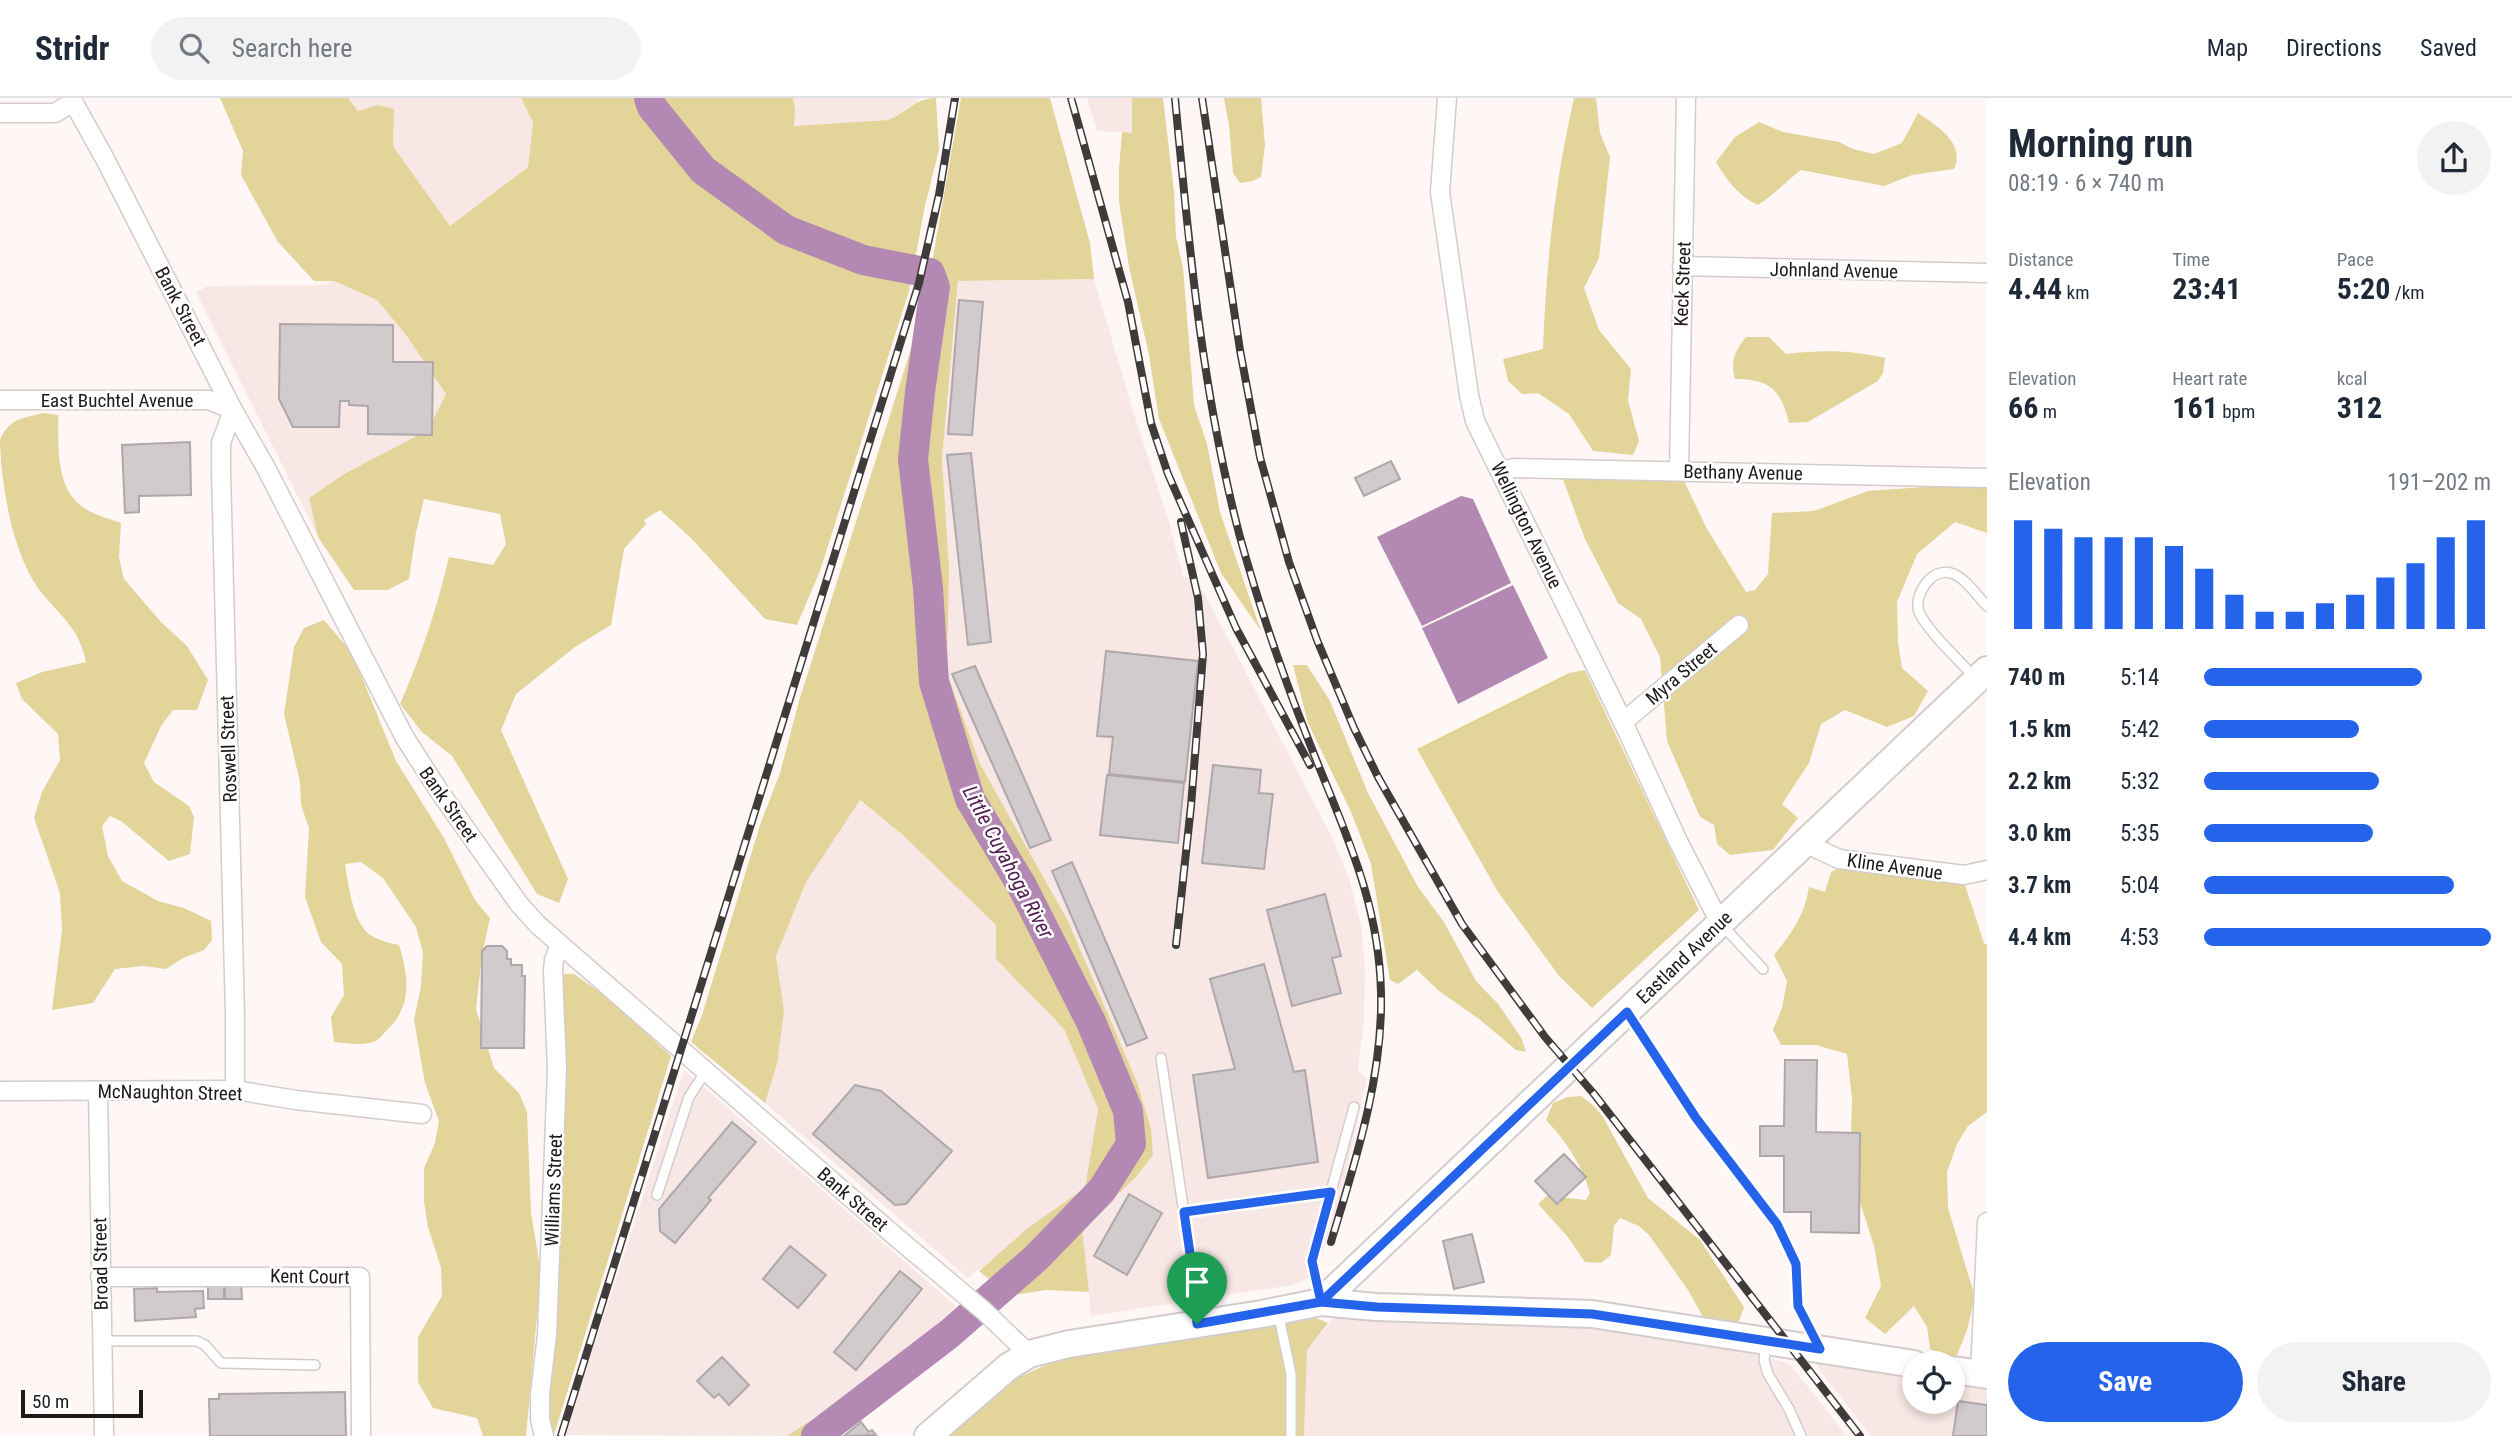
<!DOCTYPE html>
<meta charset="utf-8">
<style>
:root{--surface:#fff;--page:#f2f2f3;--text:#1f2937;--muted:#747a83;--line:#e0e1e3;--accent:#2563eb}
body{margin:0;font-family:"Roboto Condensed",sans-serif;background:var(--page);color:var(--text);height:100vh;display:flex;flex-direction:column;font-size:26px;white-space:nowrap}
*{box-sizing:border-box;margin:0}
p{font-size:23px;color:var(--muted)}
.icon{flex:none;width:38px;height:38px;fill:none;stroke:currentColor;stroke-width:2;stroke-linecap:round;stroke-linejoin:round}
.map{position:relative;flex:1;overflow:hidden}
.details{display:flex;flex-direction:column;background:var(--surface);width:525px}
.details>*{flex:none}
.tools{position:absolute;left:1902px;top:1253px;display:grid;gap:14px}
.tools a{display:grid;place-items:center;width:63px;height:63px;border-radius:50%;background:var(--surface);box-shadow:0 4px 10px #0003;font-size:35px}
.scale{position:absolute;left:21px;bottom:18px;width:122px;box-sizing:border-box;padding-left:7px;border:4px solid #1c1918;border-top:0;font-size:19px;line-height:24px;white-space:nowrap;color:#1c1918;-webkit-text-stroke:5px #fff;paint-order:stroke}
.pin{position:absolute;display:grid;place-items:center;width:60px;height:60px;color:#fff;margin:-72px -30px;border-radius:50% 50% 50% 0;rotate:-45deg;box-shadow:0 0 7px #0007}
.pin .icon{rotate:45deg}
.round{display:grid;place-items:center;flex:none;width:74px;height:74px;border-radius:37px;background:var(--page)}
.head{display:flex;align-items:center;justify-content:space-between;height:119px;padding:0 21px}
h1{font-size:38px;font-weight:700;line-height:52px}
.metrics{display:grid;grid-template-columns:repeat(3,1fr);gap:10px;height:119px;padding:7px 21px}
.metrics div{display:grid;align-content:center}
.metrics b{font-size:30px;font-weight:700}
.metrics small{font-size:19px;font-weight:400}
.metrics p{font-size:19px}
.chart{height:196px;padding:14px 21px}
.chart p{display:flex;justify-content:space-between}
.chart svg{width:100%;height:126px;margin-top:7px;stroke:var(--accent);stroke-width:6}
.primary-button{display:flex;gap:14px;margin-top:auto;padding:14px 21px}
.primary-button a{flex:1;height:80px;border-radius:42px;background:var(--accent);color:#fff;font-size:28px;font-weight:700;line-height:80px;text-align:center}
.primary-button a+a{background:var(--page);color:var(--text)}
ul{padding:0 21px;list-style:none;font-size:23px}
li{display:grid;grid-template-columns:112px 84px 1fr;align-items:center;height:52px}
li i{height:18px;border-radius:9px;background:var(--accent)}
header{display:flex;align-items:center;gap:42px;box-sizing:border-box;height:98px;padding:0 35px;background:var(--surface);border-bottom:2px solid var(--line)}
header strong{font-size:33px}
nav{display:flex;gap:38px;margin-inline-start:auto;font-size:24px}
.search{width:490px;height:63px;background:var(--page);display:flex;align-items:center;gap:18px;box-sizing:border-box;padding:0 24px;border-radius:38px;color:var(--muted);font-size:26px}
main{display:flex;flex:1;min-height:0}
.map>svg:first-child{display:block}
.built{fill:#f8e8e5}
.green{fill:#e3d499}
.water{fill:#b388b3}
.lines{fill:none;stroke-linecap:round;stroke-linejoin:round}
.river{stroke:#b388b3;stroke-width:30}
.building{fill:#d2cbcd;stroke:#afa8aa;stroke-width:2}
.lane-casing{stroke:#d3ccca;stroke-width:12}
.street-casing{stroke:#d3ccca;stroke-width:21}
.secondary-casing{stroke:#d3ccca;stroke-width:30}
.lane{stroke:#fff;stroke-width:9}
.street{stroke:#fff;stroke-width:18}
.secondary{stroke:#fff;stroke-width:26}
.rail-casing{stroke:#3f3b3a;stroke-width:8}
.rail{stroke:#fff;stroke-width:5;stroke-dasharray:16;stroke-linecap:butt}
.route-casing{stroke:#fff;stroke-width:14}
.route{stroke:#2563eb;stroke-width:9}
.labels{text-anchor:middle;stroke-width:5;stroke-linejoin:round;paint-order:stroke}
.street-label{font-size:19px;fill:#1c1918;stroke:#fff}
.water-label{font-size:21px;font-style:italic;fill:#511c53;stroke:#fff}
</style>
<header>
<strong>Stridr</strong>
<div class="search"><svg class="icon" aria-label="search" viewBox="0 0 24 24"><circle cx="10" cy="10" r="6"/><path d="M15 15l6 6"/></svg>Search here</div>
<nav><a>Map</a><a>Directions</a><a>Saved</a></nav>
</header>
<main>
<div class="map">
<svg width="1987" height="1338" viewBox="0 0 1987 1338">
<rect width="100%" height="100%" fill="#fff7f6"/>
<!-- built -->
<g class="built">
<polygon points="348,0 521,0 533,25 528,69 450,128 393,48 394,11 378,7 358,13"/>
<polygon points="793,0 921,0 897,18 888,22 793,28 795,11"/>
<polygon points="1087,0 1132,0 1132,35 1097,33"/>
<polygon points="1094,181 1134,316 1168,420 1183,479 1197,481 1333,741 1349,780 1361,827 1365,871 1364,921 1358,973 1367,980 1343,1088 1317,1173 1302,1183 1292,1187 1091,1218 1082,1130 1133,1082 1152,1057 1137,984 1068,823 980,666 947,575 949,468 942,361 958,183"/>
<polygon points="334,183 377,202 406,237 446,296 428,332 344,376 309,400 318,439 196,194 208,188 324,187"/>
<polygon points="859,702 904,738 996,827 996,861 1064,931 1098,1011 1085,1090 968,1180 765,1005 777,966 784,913 776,858 806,784"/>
<polygon points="684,972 956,1208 873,1287 806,1338 565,1337"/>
<polygon points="1336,1217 1525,1222 1664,1234 1789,1265 1847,1338 1304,1338 1307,1252"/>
<polygon points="1815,1260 1914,1275 1914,1304 1953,1304 1953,1281 1987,1287 1987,1338 1871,1338 1818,1270"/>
</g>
<!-- green -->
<g class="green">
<path d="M220 0H348L358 13 378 7 394 11 393 48 450 128 528 69 533 25 521 0H793L795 11 794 28 888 22C908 15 913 0 936 0L939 52 925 108 909 193 820 473 797 527 765 521 692 441 660 412 644 422 646 426 624 451 611 527 575 549 516 596 501 632 568 781 559 805 537 796 452 658 422 634 400 606C421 558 437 510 449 459L493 467 506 446 500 416 424 401 416 434 409 481 388 492H354L318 439 309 400 344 376 428 332 446 296 406 237 377 202 334 183H314L278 144 241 77 243 53Z"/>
<polygon points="961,0 1050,0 1090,145 1094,181 958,183 942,361 949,469 947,575 980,666 1068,823 1137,984 1151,1031 1153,1057 1135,1080 1082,1130 1089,1194 1046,1192 1014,1197 997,1188 979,1173 1028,1130 1085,1090 1098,1011 1064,931 996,861 996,827 904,738 860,702 806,784 776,858 784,913 777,966 765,1005 691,944 702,917 761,724 780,675 799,603 924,210"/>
<polygon points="1132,0 1163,0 1174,94 1176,139 1183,169 1194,307 1207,346 1220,414 1261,533 1221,475 1159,321 1149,257 1129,169 1119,103 1119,71 1122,34 1132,35"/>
<polygon points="1224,0 1261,0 1265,47 1261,79 1253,83 1240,85 1233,75 1229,27"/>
<path d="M1574 0H1596L1600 35 1610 59 1599 160 1584 190 1599 232 1631 271 1628 302 1639 343 1633 357 1593 353 1569 316 1538 295 1522 296 1508 283 1503 261 1543 251C1546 166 1555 83 1574 0Z"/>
<path d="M1918 15C1936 27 1966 45 1954 71L1912 77 1884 88 1801 72C1786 83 1774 97 1758 107 1739 99 1726 81 1716 64L1735 39 1759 24 1783 34 1839 44 1853 51 1874 56 1902 45Z"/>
<path d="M1746 239H1769L1786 256C1826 252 1846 252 1885 260L1883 275 1878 283 1808 324 1789 325C1781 292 1770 281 1735 281 1730 263 1735 253 1746 239Z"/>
<path d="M43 315 58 317C59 351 54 394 89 413 99 418 110 421 121 425L119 459 124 481 161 524 187 548 208 582 197 612H173L161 628 144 665 154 684 189 708 194 719 190 756 169 763 121 723 110 718 102 728 108 758 122 783 158 803 184 810 211 823 212 842 204 852 183 860 166 871 143 868 115 871 93 905 52 912 62 832 60 795 34 720 42 694 60 662 58 636 22 601 16 585 42 574 86 564C78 521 47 511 29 475 12 441 5 402 1 364 1 358 0 349 0 343 1 338 5 332 8 329 15 320 32 318 43 315Z"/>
<polygon points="1561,376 1684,383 1707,431 1746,494 1755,492 1768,476 1772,415 1814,413 1868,393 1952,387 1987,389 1987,435 1955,424 1917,456 1897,504 1898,544 1902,570 1928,593 1914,618 1887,629 1845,612 1821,626 1809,665 1782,706 1798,720 1773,752 1730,757 1717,746 1714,727 1700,719 1667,643 1660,559 1641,521 1618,505 1585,441"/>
<path d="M324 522 352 555 396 663 444 740 475 802 490 820 482 857 476 911 494 970 519 995 527 1014 531 1115 541 1175 526 1338H483L477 1320 433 1310 418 1284V1239L442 1198 441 1170 428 1129 424 1104V1070L435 1045 439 1023 425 985 414 922 421 888 423 855 416 829 383 780 361 764 345 766C348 785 352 815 364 831 370 840 388 845 399 847 408 876 413 906 389 930 384 935 379 942 373 944 360 948 347 945 334 944L331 919 344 897 342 866 321 844 305 799 309 730 301 707 300 684 284 616 294 549 304 530Z"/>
<polygon points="1293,567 1307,567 1330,603 1368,695 1418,789 1444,824 1476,883 1499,907 1522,941 1526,954 1516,952 1479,921 1439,893 1417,872 1398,886 1390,882 1371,766 1352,716 1308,625"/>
<polygon points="1585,572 1699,812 1592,910 1559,878 1498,794 1417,651 1569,575"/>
<path d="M1837 771 1887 776 1965 787 1984 845 1987 847V1014L1968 1028 1957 1046 1947 1074 1948 1110 1975 1199 1967 1232 1956 1260 1930 1251 1927 1229 1914 1208 1885 1236 1865 1220 1881 1188 1874 1148 1850 1073 1852 1000 1847 956 1816 947H1781L1773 932 1782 910 1787 883 1774 857C1791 836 1805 817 1809 789L1825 794 1831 774Z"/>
<polygon points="564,876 574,876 606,899 671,958 554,1337 549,1326 549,1296 560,1043 560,884"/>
<path d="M1581 998 1593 1007 1603 1019 1648 1100 1700 1142 1744 1209 1739 1223 1723 1227 1703 1219 1688 1192 1649 1137 1639 1128 1620 1120 1614 1128 1611 1157 1601 1165 1585 1164 1567 1138 1538 1106 1547 1098 1586 1102 1590 1095C1582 1067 1566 1043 1546 1022L1553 1005 1568 999Z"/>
<polygon points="1316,1220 1328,1225 1307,1252 1304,1338 948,1338 1016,1281 1058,1261"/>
<polygon points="829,1316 840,1317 840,1325 824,1338 787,1338 813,1321"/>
</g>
<!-- water -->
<g class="water">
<polygon points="1461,398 1473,401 1511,485 1422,528 1377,439"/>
<polygon points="1513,487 1548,560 1458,606 1422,530"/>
</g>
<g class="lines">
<!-- river -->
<polyline class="river" points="649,0 652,9 703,72 786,132 863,162 930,175 935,189 920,294 913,361 928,490 934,584 970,701 1022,788 1091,924 1128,1013 1131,1046 1102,1092 1036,1160 949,1236 816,1338"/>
</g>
<!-- building -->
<g class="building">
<polygon points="959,202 983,204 972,337 948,336"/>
<polygon points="280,226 393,227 393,264 433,264 432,337 368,336 368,308 349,307 349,303 340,303 339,329 293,329 279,301"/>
<polygon points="190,344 191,397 139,398 139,414 125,415 122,347"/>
<polygon points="971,355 991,544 968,547 947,357"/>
<polygon points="1391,363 1400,381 1364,398 1355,380"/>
<polygon points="1106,553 1198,563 1185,684 1109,676 1113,639 1097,638"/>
<polygon points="975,568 1051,742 1030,750 952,576"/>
<polygon points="1213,667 1261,672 1259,695 1273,696 1264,771 1202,765"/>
<polygon points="1107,677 1184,685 1178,745 1100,737"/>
<polygon points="1072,764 1147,940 1127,948 1052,773"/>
<polygon points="1325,796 1341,858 1332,860 1341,895 1292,908 1267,812"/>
<polygon points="487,848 502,848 507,853 507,861 511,861 511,867 522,867 522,878 525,878 524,950 481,950 482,853"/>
<polygon points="1264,866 1294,974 1305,972 1318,1064 1208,1080 1193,977 1235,971 1210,881"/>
<polygon points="1785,962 1817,962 1816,1034 1860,1035 1859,1135 1811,1134 1811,1114 1784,1114 1784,1058 1760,1058 1760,1028 1784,1028"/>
<polygon points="855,987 881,993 952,1053 906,1106 895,1107 813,1036"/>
<polygon points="732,1024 756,1044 708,1100 711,1102 675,1145 660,1133 659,1111"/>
<polygon points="1564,1056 1586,1079 1557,1106 1535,1083"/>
<polygon points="1129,1096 1162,1115 1127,1177 1094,1158"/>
<polygon points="1472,1136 1484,1184 1454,1191 1443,1143"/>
<polygon points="790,1148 826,1177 798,1210 763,1181"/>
<polygon points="900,1173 922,1191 856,1272 834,1254"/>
<rect x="208" y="1184" width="16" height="17"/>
<polygon points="225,1184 241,1184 242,1201 225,1201"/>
<polygon points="157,1190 157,1194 203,1193 204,1210 195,1211 196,1219 135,1223 134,1191"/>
<polygon points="722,1259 749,1287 729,1307 719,1296 714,1300 697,1283"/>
<polygon points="345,1294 346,1338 210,1338 209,1301 219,1301 219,1296"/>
<polygon points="1958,1303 1987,1307 1987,1338 1953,1338"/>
<polygon points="861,1324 869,1334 872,1332 876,1337 844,1338"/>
</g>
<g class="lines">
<!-- lane casing -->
<g class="lane-casing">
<g id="lane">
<path d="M1976 581C1961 564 1927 533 1919 514 1913 497 1932 469 1951 475 1965 479 1977 498 1987 508"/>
<polyline points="1721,826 1763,871"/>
<polyline points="1628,915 1696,1020 1777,1127 1796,1166 1798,1208 1818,1247"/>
<polyline points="1161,960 1193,1176 1197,1224"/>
<polyline points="657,1097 689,999 706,973"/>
<polyline points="1184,1114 1330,1094"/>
<polyline points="1320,1199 1312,1163 1354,1009"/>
<polyline points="1278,1214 1291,1276 1291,1338"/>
<polyline points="102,1243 197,1243 205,1247 221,1265 315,1267"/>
<polyline points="1766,1247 1764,1262 1768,1276 1789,1311 1801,1338"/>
</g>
</g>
<!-- street casing -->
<g class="street-casing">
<g id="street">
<polyline points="71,0 104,59 233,312 266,370 405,640 439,693 519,806 538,827 896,1139 984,1213 1029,1256"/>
<polyline points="1447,0 1440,94 1469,297 1475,323 1623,624 1678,743 1720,825"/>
<polyline points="0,15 55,15 73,4"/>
<polyline points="1682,168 1987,175"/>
<polyline points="0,302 209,302 233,312 221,345 221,372 235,916 235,992"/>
<polyline points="1679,372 1686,0"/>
<polyline points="1500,373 1514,370 1987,380"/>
<polyline points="1623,624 1739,527"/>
<polyline points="1805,745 1839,761 1964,777 1987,772"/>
<polyline points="0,993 235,992 296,1002 422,1016"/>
<polyline points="98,993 104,1338"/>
<polyline points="100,1179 360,1179 361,1338"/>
<polyline points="1980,1275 1987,1124"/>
<polyline points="544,1338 540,1321 540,1296 547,1237 557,971 553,873 554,862 560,847"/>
</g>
</g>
<!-- secondary casing -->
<g class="secondary-casing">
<g id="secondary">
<polyline points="1321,1204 1987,572"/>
<polyline points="1953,1272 1987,1277"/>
<polyline points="928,1338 1008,1269 1029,1256 1069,1246 1262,1216 1321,1204 1376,1209 1592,1216 1914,1266"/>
</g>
</g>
<!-- lane -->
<use href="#lane" class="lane"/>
<!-- street -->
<use href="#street" class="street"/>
<!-- secondary -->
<use href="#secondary" class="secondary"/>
<!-- rail casing -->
<g class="rail-casing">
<g id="rail">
<polyline points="1071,0 1128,204 1151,325 1168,376 1236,530 1310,667"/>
<path d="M1175 0C1189 148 1202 295 1240 439 1259 508 1282 575 1308 641 1342 729 1379 799 1381 895 1383 980 1355 1064 1331 1144"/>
<polyline points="1202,0 1240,252 1260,359 1289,464 1317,542 1354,630 1378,679 1462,826 1545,939 1594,996 1860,1338"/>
<polyline points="1176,847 1191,708 1203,556 1198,500 1181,424"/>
<polyline points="561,1338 919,185 939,97 955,0"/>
</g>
</g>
<!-- rail -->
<use href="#rail" class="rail"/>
</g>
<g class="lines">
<!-- route casing -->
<g class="route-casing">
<polyline id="route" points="1197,1226 1321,1204 1377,1209 1592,1216 1820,1251 1798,1208 1796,1166 1777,1126 1696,1020 1627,914 1321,1204 1312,1163 1331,1094 1184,1114 1193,1176 1197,1226"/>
</g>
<!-- route -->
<use href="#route" class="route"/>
</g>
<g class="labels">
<!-- street labels -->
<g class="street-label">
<text transform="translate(1834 172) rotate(1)" y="7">Johnland Avenue</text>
<text transform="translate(1682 186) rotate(-88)" y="7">Keck Street</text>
<text transform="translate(181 208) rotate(62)" y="7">Bank Street</text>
<text x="117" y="309">East Buchtel Avenue</text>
<text transform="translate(1743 374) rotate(1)" y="7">Bethany Avenue</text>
<text transform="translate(1527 427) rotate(64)" y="7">Wellington Avenue</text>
<text transform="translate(1681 575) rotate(-40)" y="7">Myra Street</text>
<text transform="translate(228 651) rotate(-92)" y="7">Roswell Street</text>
<text transform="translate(449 706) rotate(55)" y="7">Bank Street</text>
<text transform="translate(1895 768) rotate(8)" y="7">Kline Avenue</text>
<text transform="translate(1684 859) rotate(-44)" y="7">Eastland Avenue</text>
<text transform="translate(170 994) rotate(1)" y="7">McNaughton Street</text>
<text transform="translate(553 1092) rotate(-88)" y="7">Williams Street</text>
<text transform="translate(853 1101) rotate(41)" y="7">Bank Street</text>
<text transform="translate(100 1166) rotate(-91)" y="7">Broad Street</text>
<text transform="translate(310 1178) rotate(1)" y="7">Kent Court</text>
</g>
<!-- water labels -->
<g class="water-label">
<text transform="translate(1008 764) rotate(62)" y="7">Little Cuyahoga River</text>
</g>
</g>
</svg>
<div class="tools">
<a><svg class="icon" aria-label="locate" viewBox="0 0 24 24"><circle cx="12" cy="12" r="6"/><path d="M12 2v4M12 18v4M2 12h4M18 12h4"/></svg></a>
</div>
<div class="scale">50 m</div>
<div class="pin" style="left:1197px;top:1226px;background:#1e9e55"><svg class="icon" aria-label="arrive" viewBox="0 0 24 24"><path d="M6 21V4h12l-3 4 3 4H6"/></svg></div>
</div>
<section class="details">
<div class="head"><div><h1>Morning run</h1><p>08:19 · 6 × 740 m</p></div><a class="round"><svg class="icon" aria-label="share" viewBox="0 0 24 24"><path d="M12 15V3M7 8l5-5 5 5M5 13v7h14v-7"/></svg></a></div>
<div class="metrics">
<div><p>Distance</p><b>4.44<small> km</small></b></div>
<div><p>Time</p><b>23:41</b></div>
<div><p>Pace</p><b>5:20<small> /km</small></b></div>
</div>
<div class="metrics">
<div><p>Elevation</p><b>66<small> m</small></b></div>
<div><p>Heart rate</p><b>161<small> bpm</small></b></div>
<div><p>kcal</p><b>312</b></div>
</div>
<div class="chart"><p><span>Elevation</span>191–202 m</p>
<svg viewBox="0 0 160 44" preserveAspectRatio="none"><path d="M5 44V6M15 44V9M25 44V12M35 44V12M45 44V12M55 44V15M65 44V23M75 44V32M85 44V38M95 44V38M105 44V35M115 44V32M125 44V26M135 44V21M145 44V12M155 44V6"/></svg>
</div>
<ul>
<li><b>740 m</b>5:14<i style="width:76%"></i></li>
<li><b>1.5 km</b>5:42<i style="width:54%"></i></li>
<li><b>2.2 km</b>5:32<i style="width:61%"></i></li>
<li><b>3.0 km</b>5:35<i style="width:59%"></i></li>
<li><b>3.7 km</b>5:04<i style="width:87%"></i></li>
<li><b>4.4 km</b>4:53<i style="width:100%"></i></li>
</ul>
<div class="primary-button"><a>Save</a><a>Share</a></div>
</section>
</main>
